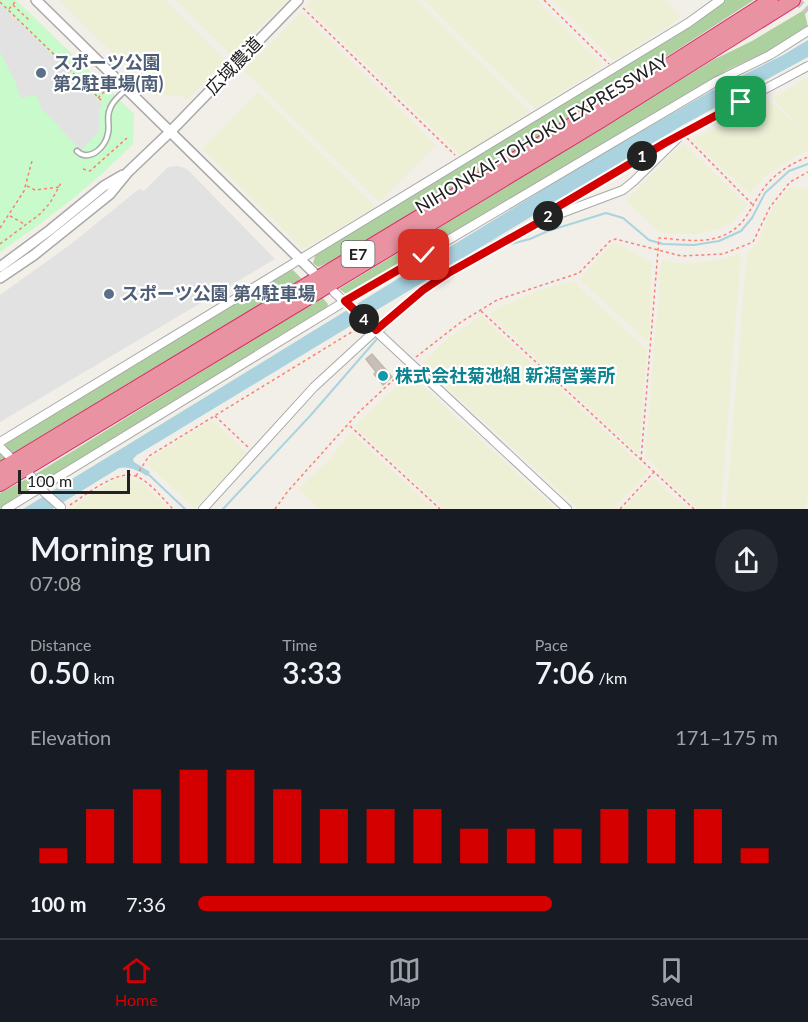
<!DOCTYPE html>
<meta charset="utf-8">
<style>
:root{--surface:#171b24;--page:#242831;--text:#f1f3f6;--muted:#9ea1a6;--line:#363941;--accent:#d40000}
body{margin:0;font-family:Lato,"Noto Sans JP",sans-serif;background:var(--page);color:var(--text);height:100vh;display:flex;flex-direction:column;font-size:22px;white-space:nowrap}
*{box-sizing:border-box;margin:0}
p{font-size:20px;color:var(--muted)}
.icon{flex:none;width:33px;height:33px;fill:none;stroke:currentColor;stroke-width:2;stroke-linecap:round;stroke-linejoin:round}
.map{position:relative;height:509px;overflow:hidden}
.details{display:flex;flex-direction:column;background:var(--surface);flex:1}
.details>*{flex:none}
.scale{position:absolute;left:18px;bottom:15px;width:112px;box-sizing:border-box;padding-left:6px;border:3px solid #222;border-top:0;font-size:16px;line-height:21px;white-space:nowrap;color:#222;-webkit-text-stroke:4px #fff;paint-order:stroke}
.pin{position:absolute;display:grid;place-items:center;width:51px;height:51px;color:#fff;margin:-26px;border-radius:12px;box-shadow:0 3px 9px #0006}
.km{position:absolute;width:30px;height:30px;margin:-15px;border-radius:50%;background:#222;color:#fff;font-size:16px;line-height:30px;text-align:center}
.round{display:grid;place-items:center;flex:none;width:63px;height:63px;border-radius:32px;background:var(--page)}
.headline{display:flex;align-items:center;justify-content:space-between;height:102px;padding:0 30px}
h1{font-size:33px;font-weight:600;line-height:45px}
.metrics{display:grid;grid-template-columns:repeat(3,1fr);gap:9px;height:102px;padding:6px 30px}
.metrics div{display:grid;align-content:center}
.metrics b{font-size:30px;font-weight:600}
.metrics small{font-size:16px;font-weight:400}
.metrics p{font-size:16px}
.chart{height:168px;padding:12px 30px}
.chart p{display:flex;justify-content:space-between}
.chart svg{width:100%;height:108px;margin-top:6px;stroke:var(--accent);stroke-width:6}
ul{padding:0 30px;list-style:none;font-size:20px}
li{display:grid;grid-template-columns:96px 72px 1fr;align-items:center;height:45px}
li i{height:15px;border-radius:8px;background:var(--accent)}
.dock{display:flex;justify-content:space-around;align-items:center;height:84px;border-top:2px solid var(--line);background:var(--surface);font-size:16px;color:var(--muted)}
.dock a{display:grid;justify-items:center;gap:3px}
.dock .active{color:var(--accent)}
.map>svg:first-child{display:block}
.farmland{fill:#eef0d5}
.forest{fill:#add19e}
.park{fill:#c8facc}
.parking{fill:#e2e2e2}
.water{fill:#aad3df}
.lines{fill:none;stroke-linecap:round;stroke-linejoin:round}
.stream{stroke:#aad3df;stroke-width:2}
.building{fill:#c7bfb8;stroke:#c4b6ab;stroke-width:1.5}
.minor-tunnel{stroke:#c8c6c1;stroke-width:8;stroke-dasharray:8 4;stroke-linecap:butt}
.service-casing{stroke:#a9a9a9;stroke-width:7}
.minor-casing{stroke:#a9a9a9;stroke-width:10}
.tertiary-casing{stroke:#a9a9a9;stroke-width:12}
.motorway-casing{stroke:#dc2a67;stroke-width:16}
.path{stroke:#fa8072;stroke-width:1.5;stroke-dasharray:3 3;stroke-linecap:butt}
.service{stroke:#fff;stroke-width:4}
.minor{stroke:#fff;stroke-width:8}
.tertiary{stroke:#fff;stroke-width:9}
.motorway{stroke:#e892a2;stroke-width:14}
.route-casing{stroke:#fff;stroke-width:12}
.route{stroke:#d40000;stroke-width:8}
.service-dot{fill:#5c6f8a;stroke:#fff;stroke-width:2}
.culture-dot{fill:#0f9aa8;stroke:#fff;stroke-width:2}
.labels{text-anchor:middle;stroke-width:4.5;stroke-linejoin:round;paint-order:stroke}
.shield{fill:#fff;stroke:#646464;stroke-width:1.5}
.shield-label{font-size:16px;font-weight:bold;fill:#222}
.service-label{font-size:18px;font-weight:bold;fill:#4e5e75;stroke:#fff;text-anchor:start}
.street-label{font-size:18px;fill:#222;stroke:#fff}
.culture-label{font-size:18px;font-weight:bold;fill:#0d838f;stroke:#fff;text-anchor:start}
</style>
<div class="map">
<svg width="808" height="509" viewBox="0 0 808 509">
<rect width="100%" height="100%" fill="#f2efe9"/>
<!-- farmland -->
<g class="farmland">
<polygon points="59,0 165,0 226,61 186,101 181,95 156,96"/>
<polygon points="175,0 288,0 231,55"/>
<polygon points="312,0 417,0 530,112 461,156 306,6"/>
<polygon points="424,0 537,0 603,66 535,109"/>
<polygon points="553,0 665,0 681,16 671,25 614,60"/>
<polygon points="301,12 436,145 379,202 244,71"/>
<polygon points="808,77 808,151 799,154 764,177 750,194 692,140 768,100 796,124 773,98"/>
<polygon points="258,92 376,207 303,249 202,149"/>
<polygon points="683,143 747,205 733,222 722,228 696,234 666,234 657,230 626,201"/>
<polygon points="790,188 808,189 808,486 806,509 726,509 747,252 757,244 771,210"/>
<polygon points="617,243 652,263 649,343 579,279 611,245"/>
<polygon points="741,253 721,509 698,509 658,472 659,470 645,456 661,263 662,259 678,263 701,262 727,258"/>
<polygon points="573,281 647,350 639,455 489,314 498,308 539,290"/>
<polygon points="481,316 649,472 614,509 579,509 421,364 446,340"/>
<polygon points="410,374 555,509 444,509 354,426"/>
<polygon points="212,420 248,454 195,509 147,464 151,458"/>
<polygon points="351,433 434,509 320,509 298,489 330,459"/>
<polygon points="122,477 143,483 169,509 69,509 116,479"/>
<polygon points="653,478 687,509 623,509"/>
</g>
<!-- forest -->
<g class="forest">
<polygon points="723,0 754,0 617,89 333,261 318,267 313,263 316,253 505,138 529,125 548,111"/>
<polygon points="804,10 808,27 772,49 727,70 349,296 339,289 713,60 752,41"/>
<polygon points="293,270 301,278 297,282 0,462 0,450 6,447 4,436 282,274"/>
<polygon points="322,297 328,304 325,312 53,479 42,482 34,475"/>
<polygon points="28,478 31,484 30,492 0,509 0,493"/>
</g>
<!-- park -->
<path class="park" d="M0 0H16L134 114 133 144C93 185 47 220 0 252Z"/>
<!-- parking -->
<g class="parking">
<polygon points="0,4 103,105 99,109 99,132 81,150 41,108 37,95 21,98 15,81 0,52"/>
<polygon points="178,166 187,169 275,259 0,422 0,295 71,244 139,189 144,191 168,167"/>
</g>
<!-- water -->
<path class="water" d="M808 40V57L683 125 137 455 133 459 134 462 150 472 147 476C137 470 130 466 119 468L52 509H23L593 159 713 90 783 55Z"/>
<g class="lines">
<!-- stream -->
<g class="stream">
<polyline points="148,474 185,509"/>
<polyline points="223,509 310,416 389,325 427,293 472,264 507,245 530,239 548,231 606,213 623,218 649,240 663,244 694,245 719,241 741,231 752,218 765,193 789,171 808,164"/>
</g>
</g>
<!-- building -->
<polygon class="building" points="372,354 392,377 383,385 374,374 376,372 366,359"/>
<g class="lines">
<!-- minor-tunnel -->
<polyline class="minor-tunnel" points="796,0 808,11"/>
<!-- service casing -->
<g class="service-casing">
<path id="service" d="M77 151C89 163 106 147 108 133 110 125 106 117 110 109 112 101 120 96 125 90"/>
</g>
<!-- minor casing -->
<g class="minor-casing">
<g id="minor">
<polyline points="334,292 567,509"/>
<polyline points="0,442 688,23 720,0"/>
<polyline points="0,447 9,456"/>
<polyline points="30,475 44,492 61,507"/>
<polyline points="6,509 352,297 717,81 770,55 808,31"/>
<polyline points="203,509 314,387 376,330 423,290 494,246 524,230 543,220 623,190 634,181 683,133 808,66"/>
</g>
</g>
<!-- tertiary casing -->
<g class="tertiary-casing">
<g id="tertiary">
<polyline points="36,0 313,272"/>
<polyline points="0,267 50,230 104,186 123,175"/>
<polyline points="0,278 34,255 110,194 128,172 170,132 298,0"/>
</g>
</g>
<!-- motorway casing -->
<g class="motorway-casing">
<g id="motorway">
<polyline points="0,470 646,80 771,0"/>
<polyline points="0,484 600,121 793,0"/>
</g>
</g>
<!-- path -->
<g class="path">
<polyline points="544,0 609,64"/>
<polyline points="0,2 102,101"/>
<polyline points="13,5 29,20"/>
<polyline points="303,8 455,155"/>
<polyline points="9,9 16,1"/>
<polyline points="98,98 106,90"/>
<polyline points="687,138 753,205"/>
<polyline points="83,169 90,171 127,138"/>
<polyline points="27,186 35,190 59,187"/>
<polyline points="562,204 656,148"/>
<polyline points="10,216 26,225"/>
<polyline points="0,228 24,191 32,161"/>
<polyline points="0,244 40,214 50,203 61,183"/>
<polyline points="481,311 694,509"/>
<polyline points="416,357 461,322 497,300 579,273 610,241 616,239 681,256 723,254 753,242 770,207 790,182 808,172"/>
<polyline points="215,416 249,448"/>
<polyline points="350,426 440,509"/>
<path d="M641 460 659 238C677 239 698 243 716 238 751 228 749 201 772 179 782 169 795 162 808 157"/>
<polyline points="136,476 149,456 355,330 357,323"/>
<path d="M70 505C86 495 119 467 138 477 152 484 162 498 173 509"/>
<polyline points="275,509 288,491 359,412 405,369"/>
<polyline points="620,509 654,472"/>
</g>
<!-- service -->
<use href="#service" class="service"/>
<!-- minor -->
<use href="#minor" class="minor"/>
<!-- tertiary -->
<use href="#tertiary" class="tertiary"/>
<!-- motorway -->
<use href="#motorway" class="motorway"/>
</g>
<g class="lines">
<!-- route casing -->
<g class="route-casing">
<polyline id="route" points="424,255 345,301 376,330 423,290 450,272 543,220 554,209 665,143 741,102"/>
</g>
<!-- route -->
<use href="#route" class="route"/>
</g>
<!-- markers -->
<g class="service-dot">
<circle cx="41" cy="73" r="6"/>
<circle cx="109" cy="294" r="6"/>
</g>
<circle class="culture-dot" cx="383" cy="376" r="6"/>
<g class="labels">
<!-- shield labels -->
<rect class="shield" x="341.5" y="241" width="33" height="26" rx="4.5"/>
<g class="shield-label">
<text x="358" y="260">E7</text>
</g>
<!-- service labels -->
<g class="service-label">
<text x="53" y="69">スポーツ公園<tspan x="53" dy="21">第2駐車場(南)</tspan></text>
<text x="121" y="300">スポーツ公園 第4駐車場</text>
</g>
<!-- street labels -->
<g class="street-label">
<text transform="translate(234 66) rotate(-46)" y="6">広域農道</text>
<text transform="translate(542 134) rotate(-31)" y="6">NIHONKAI-TOHOKU EXPRESSWAY</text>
</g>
<!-- culture labels -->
<g class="culture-label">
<text x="395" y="382">株式会社菊池組 新潟営業所</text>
</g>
</g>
</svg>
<div class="scale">100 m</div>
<div class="pin" style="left:741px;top:102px;background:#1e9e55"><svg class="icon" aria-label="arrive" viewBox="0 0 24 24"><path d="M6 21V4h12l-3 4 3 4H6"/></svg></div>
<div class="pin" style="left:424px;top:255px;background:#d93025"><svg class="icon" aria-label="check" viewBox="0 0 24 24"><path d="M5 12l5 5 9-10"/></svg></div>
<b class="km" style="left:642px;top:156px">1</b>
<b class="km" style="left:548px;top:216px">2</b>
<b class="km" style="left:364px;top:319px">4</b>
</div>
<section class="details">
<div class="headline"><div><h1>Morning run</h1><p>07:08</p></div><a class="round"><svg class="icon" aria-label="share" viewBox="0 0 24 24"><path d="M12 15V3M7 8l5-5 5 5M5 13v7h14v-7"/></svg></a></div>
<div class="metrics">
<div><p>Distance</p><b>0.50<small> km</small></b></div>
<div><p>Time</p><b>3:33</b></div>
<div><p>Pace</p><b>7:06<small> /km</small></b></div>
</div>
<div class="chart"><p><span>Elevation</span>171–175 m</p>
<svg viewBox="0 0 160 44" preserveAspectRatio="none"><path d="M5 44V38M15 44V22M25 44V14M35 44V6M45 44V6M55 44V14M65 44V22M75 44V22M85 44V22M95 44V30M105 44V30M115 44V30M125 44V22M135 44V22M145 44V22M155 44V38"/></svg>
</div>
<ul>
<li><b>100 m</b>7:36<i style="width:61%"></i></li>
</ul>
</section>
<nav class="dock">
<a class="active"><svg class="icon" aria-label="home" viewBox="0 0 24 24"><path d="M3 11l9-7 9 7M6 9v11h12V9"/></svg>Home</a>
<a><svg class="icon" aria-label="map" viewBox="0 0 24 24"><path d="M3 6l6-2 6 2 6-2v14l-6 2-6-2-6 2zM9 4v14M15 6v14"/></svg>Map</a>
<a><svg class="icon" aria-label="saved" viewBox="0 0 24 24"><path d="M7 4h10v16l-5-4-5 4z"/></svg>Saved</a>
</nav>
